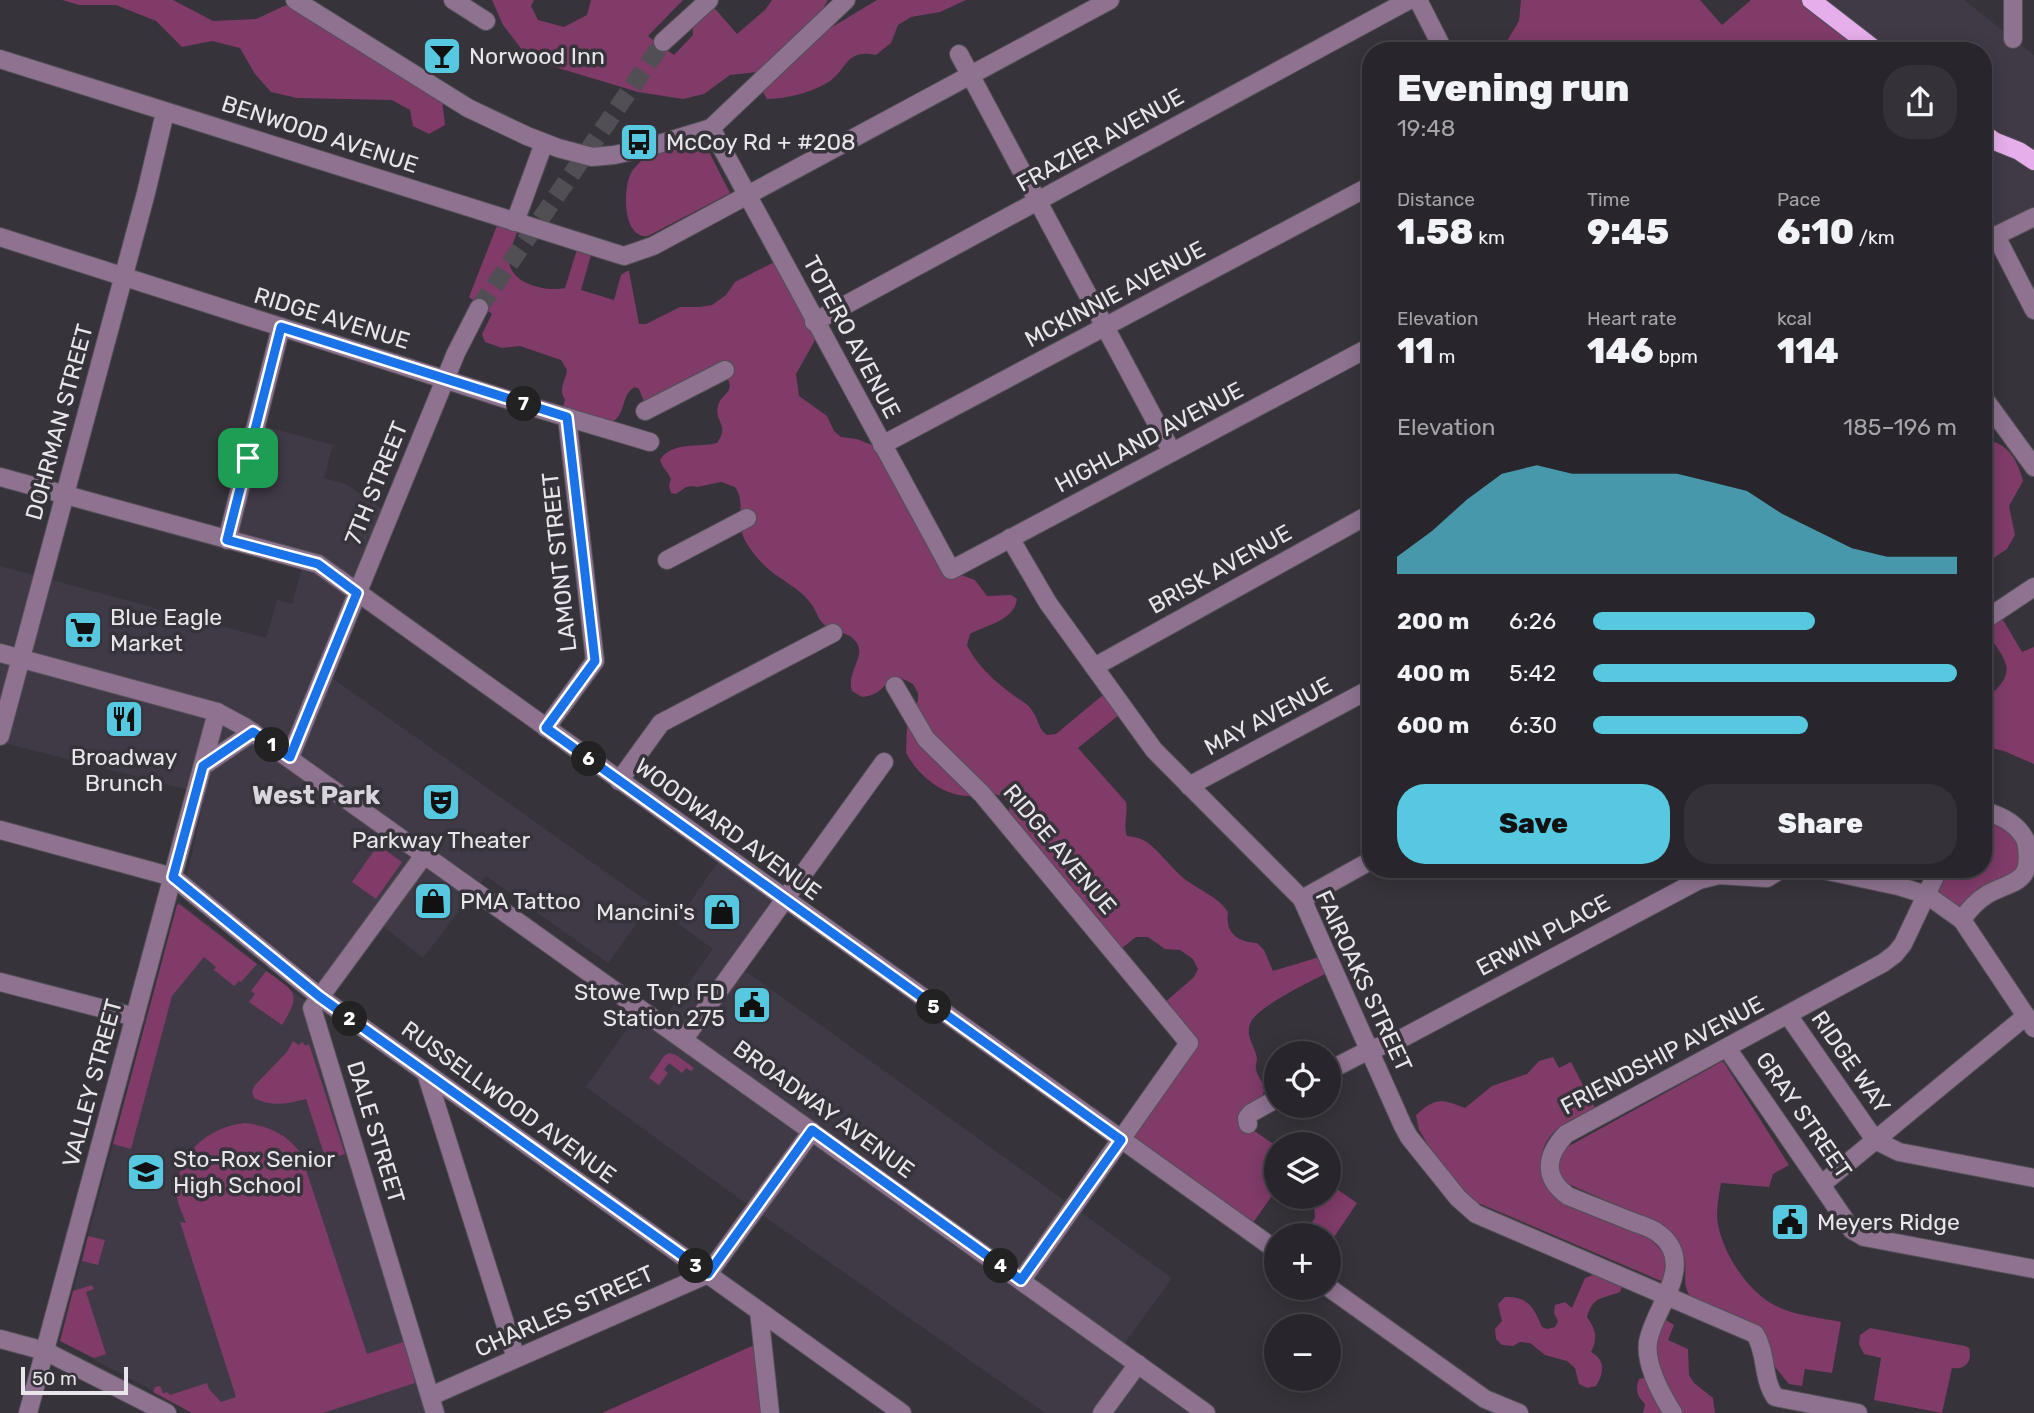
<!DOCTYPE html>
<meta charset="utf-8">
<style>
:root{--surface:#28262c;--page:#343238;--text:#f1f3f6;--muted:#a5a5a9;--line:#444348;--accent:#56c9e1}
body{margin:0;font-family:Rubik,sans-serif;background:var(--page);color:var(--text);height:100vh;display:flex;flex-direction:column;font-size:26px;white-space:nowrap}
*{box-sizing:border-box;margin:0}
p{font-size:23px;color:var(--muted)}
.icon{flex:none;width:38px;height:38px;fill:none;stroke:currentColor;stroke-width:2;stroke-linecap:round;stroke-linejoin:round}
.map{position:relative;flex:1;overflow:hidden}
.sheet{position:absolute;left:1362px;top:42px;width:630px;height:836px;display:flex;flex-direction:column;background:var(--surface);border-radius:28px;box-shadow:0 4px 18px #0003,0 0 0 2px var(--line)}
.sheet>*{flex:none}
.buttons{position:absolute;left:1264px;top:1041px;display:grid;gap:14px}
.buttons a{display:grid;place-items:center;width:77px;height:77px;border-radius:50%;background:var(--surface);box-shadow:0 4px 18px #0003,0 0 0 2px var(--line);font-size:35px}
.scale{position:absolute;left:21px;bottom:18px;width:107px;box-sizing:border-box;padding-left:7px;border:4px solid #e7e6ea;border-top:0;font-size:19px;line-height:24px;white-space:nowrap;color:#e7e6ea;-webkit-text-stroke:5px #36333a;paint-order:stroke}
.pin{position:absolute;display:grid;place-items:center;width:60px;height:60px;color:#fff;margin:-30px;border-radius:14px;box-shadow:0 4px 10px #0006}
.km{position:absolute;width:35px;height:35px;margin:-18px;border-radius:50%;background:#222;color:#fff;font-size:19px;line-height:35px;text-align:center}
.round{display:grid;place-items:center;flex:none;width:74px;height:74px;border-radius:28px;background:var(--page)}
.headline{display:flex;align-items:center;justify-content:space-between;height:119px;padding:0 35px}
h1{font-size:38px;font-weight:800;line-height:52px}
.figures{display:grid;grid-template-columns:repeat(3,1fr);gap:10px;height:119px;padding:7px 35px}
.figures div{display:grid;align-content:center}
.figures b{font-size:35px;font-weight:800}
.figures small{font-size:19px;font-weight:400}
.figures p{font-size:19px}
.chart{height:196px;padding:14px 35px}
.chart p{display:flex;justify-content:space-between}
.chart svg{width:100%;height:126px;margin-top:7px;fill:var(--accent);opacity:.7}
.button{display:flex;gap:14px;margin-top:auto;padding:14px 35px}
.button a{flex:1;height:80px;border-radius:28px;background:var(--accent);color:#111;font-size:28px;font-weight:800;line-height:80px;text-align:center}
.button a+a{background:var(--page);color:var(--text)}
ul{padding:0 35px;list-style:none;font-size:23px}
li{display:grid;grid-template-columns:112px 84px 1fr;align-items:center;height:52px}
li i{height:18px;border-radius:9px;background:var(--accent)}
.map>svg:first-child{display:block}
.built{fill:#403a47}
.green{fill:#803b69}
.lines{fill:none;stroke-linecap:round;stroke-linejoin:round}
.minor-tunnel{stroke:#514e54;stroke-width:18;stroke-dasharray:18 9;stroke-linecap:butt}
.minor-casing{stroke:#525056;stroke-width:20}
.major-casing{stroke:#525056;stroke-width:20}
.minor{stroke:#8e7290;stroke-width:18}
.major{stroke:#e6aeeb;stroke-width:18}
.route-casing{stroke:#fff;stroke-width:14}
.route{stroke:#1a73e8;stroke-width:9}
.labels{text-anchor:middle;stroke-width:7;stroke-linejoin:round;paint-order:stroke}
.poi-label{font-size:23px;fill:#e7e6ea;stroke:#36333a;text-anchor:start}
.street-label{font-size:23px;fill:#e7e6ea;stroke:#36333a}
.quarter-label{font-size:26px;font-weight:bold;fill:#d9d5dd;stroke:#36333a}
</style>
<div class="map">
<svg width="2034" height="1413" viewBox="0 0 2034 1413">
<rect width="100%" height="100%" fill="#36333a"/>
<!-- built -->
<g class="built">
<polygon points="1811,0 1964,0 2034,55 2034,217 1983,242 1983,51 1877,51"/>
<polygon points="256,424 333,445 324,478 346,484 390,514 325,673 651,904 608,963 486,876 423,958 369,915 320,983 187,876 205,794 0,742 0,566 266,638 277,600 292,604 304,561 227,540"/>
<polygon points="723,855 784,899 737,965 1172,1278 1119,1351 1206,1413 1045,1413 755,1210 586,1087 641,1009 661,1022 713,949 676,922"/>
<polygon points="178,901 308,1003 434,1413 194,1413 60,1341"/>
</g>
<!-- green -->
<g class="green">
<polygon points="62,0 173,0 213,21 256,19 295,1 441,92 445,125 429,134 413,126 410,110 392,100 297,98 271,92 255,74 240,48 212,41 182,47 156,21 116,5 79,5"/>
<polygon points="492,0 534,0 531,6 538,20 564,27 587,15 591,0 683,0 648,36 674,55 693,35 692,18 711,4 737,34 765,10 772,0 828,0 810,32 767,71 730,75 704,94 683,99 638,92 545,64 526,55 503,25"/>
<path d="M877 0H966L940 12 911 17 898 25 891 43 876 55C845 48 848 70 827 83 810 93 785 99 767 99L761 89 814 33 832 27Z"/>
<polygon points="1521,0 1700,0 1722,25 1751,0 1807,0 1872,51 1501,51 1519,21"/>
<path d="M703 140 730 193 648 236C624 239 623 195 629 178 631 171 636 166 641 161 656 148 684 145 703 140Z"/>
<path d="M500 218 520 224C517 235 508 251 509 262 512 285 548 292 565 288L579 243 593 248 581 290 614 300 621 275 627 271H629L639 324H646L680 307H700L712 305 726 295 735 282 780 259 817 330 814 342 796 374 799 396 827 416 834 431 841 437 857 439 882 449 950 571 975 580 987 596 1011 595 1017 599C1014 621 986 625 970 634L967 645C975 663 995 682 1012 694 1019 700 1028 703 1033 712 1039 720 1038 729 1047 735L1056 734 1109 690 1125 710 1078 748 1126 802C1128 815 1123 824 1127 836 1135 837 1141 838 1148 843 1160 852 1169 865 1180 875 1195 889 1217 895 1228 912 1225 933 1237 942 1257 943L1264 950 1273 971 1326 955 1333 970C1314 980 1259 1005 1251 1022 1244 1035 1255 1046 1257 1058 1257 1062 1255 1065 1256 1069 1257 1078 1267 1084 1263 1094 1260 1100 1251 1103 1246 1107V1125L1276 1146V1190L1250 1227 1125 1137 1192 1040 1163 1004 1194 977 1198 969 1193 959 1180 950 1165 949 1148 937H1136L1117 952 1007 822 1010 804C996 788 987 796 969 796 942 796 918 775 906 753L907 726 918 701V693L913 684 899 677C882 682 884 695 862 697L852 691C846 674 864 658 858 645 851 631 838 634 827 627 818 621 817 612 812 605 800 587 777 579 763 564 755 556 745 543 742 533 736 516 746 503 735 487L721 482 697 487 693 486 686 487 676 494 671 493 669 486 671 479C668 472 663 469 660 460 672 441 698 448 717 443 730 425 714 422 718 406 720 393 737 394 726 376L647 409 639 389 635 387C627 391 626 397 623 406 614 438 585 420 561 413L565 400C558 388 565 383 567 370L561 360 520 346 502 348 485 342 482 334 492 314 469 297Z"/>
<path d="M1983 440C2007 441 2018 460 2023 481L2009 506 2015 535 2007 549 1983 565Z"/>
<path d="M2000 615 2022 652 2034 647V764L2004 751 1983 746V701C2022 671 2006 662 1983 627Z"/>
<polygon points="1983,811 2005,819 2032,864 1962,920 1927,895 1938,870 1983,870"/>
<polygon points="378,845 402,862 376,899 352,882"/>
<polygon points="179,904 257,964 241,982 239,981 234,986 214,970 216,967 204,957 172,996 131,1149 113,1144 177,905"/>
<path d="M266 971C294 991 303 992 282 1025L249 1002 255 994 251 991Z"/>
<path d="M293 1041 299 1045 302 1042 306 1046 309 1044 345 1154 326 1160 306 1099C288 1104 271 1107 254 1098L252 1092 255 1085 287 1052Z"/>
<polygon points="669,1053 676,1055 694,1068 691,1071 686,1068 682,1073 669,1063 664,1070 668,1073 659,1085 649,1078 664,1056"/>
<path d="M1553 1057 1559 1068 1571 1062 1595 1108C1582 1115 1566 1121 1556 1130 1534 1150 1538 1180 1559 1198L1649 1237 1666 1256 1667 1276 1661 1281 1476 1202 1442 1168 1419 1130 1416 1115C1436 1097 1441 1099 1465 1108L1492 1086 1527 1074 1539 1061Z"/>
<path d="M1723 1061 1789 1165 1773 1174 1769 1187 1721 1183C1719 1194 1717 1205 1717 1216 1719 1247 1743 1285 1769 1302 1789 1315 1818 1317 1841 1322L1832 1373 1805 1369 1802 1386 1789 1384 1770 1361 1748 1321 1691 1297C1680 1284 1689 1268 1683 1253 1679 1242 1670 1233 1661 1225L1564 1182C1558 1171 1554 1163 1560 1151Z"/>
<path d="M245 1123C268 1126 285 1133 300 1152L367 1354 406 1341 415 1383 323 1413H192L153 1392 155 1387 160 1386 163 1393 167 1392 170 1395 207 1383 209 1389 221 1402 236 1397 180 1222 186 1223C183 1215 178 1205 177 1196 175 1155 207 1127 245 1123Z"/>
<polygon points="1328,1183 1357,1203 1328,1246 1328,1236 1303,1235 1315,1218 1314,1204 1305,1197 1328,1197"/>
<polygon points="88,1236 105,1240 98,1265 82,1261"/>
<path d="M1595 1274 1622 1286 1620 1292C1602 1299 1593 1296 1587 1317 1596 1330 1598 1338 1591 1352 1606 1360 1604 1373 1596 1386L1587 1388 1579 1384 1575 1368 1567 1361 1545 1355 1530 1343 1520 1342 1513 1346 1502 1345 1496 1339 1495 1329 1502 1321 1498 1304 1505 1297C1527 1296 1534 1307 1542 1327L1547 1329 1555 1327 1558 1321 1554 1313 1555 1305 1565 1302 1572 1308 1585 1278Z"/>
<polygon points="92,1285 94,1289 86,1292 106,1354 94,1358 60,1341 73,1291"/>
<path d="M1666 1320 1674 1325 1668 1340 1688 1349 1689 1375 1694 1383 1713 1398 1715 1413H1679C1669 1393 1638 1336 1666 1320Z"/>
<path d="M1870 1328 1965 1346 1969 1348C1973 1362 1965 1370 1952 1368L1942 1413 1874 1400 1881 1358 1864 1354 1859 1344 1860 1335Z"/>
<polygon points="761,1342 767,1413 602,1413"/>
<path d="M1647 1377 1663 1413H1643L1645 1404C1637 1396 1635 1390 1639 1379Z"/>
</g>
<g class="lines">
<!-- minor-tunnel -->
<polyline class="minor-tunnel" points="479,308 663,42"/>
<!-- minor casing -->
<g class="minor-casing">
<g id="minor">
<polyline points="295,0 468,108 527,136 558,148 592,157 614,155 642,149 711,128 846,0"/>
<polyline points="453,0 486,21"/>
<polyline points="1418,0 1444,51"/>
<polyline points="2013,39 2013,0"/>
<polyline points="663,42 709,0"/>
<polyline points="959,54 1172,452"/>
<polyline points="0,59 624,256 653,246 1110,0"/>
<polyline points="711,128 951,570 1370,347"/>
<polyline points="515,222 544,143"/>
<polyline points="1996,236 2034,310"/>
<polyline points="0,237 509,400 650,442"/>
<polyline points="1983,242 2034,217"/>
<polyline points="814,322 1409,0"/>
<polyline points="1983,397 2034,467"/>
<polyline points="645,411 725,370"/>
<polyline points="882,445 1370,186"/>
<polyline points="0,477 318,564 1276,1250"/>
<path d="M1010 538 1048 603 1154 750 1302 899 1403 1126 1409 1137 1458 1198 1476 1214 1755 1334C1767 1353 1762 1378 1775 1397L1858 1413"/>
<polyline points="227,540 281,327"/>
<polyline points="667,560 747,518"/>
<polyline points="1983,621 2034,587"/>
<polyline points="0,653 217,712 245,727 1206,1413"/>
<polyline points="1094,667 1370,514"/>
<polyline points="895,686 926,739 982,794 1189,1043 1021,1281"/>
<polyline points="546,728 595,661 567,417"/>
<polyline points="0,736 146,193 163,121"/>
<polyline points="290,757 456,353 479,308"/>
<polyline points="203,766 253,732"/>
<polyline points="619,781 661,723 833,633"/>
<polyline points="1189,786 1370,689"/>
<polyline points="0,830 173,877 320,997 902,1413"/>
<polyline points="425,854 312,1008 435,1413"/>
<polyline points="1823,870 1898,886 1927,895 1962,920 2034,1028"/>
<polyline points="1302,899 1370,861"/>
<path d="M1962 920C1969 909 1976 901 1988 894 2013 880 2034 885 2026 841 2018 824 2000 815 1983 811"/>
<polyline points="0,982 135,1017"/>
<polyline points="1788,1015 1875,1140 1899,1152 2034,1178"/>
<polyline points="684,1039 884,762"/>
<polyline points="1727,1048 1852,1230 1864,1237 2034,1269"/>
<polyline points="1328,1071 1371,1049 1395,1042 1699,880 1719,875 1767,878 1780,870"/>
<polyline points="426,1073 516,1358"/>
<polyline points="1248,1124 1247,1118 1251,1113 1276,1099"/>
<polyline points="1822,1184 2026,1016"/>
<polyline points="1328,1287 1485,1399 1519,1413"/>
<polyline points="759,1311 770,1413"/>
<polyline points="0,1339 45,1351 167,1413"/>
<polyline points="431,1396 708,1274 812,1131"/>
<polyline points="28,1413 217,712"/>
<polyline points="1102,1413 1138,1364"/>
<path d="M1673 1413C1661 1394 1645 1365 1648 1342 1653 1309 1699 1263 1658 1233 1650 1227 1637 1224 1628 1220 1608 1212 1588 1204 1568 1196 1542 1177 1546 1155 1566 1134L1883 963 1895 954 1903 944 1938 870"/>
</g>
</g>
<!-- major casing -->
<g class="major-casing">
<g id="major">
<polyline points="1811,0 1877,51"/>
<polyline points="1983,133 1994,141 2019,151 2034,161"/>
</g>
</g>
<!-- minor -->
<use href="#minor" class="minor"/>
<!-- major -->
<use href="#major" class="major"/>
</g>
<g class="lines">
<!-- route casing -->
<g class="route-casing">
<polygon id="route" points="281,327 567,417 595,661 546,728 1121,1140 1021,1280 812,1130 708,1274 320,997 173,877 203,766 253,732 290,757 357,593 318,564 227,540"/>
</g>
<!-- route -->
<use href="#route" class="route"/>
</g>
<!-- icons -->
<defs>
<g id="bar-square" transform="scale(2.0125)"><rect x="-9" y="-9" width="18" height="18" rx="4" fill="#56c9e1" stroke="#36333a"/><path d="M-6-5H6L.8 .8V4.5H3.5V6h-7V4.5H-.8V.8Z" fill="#111"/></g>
<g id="bus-square" transform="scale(2.0125)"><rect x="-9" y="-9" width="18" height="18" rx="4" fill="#56c9e1" stroke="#36333a"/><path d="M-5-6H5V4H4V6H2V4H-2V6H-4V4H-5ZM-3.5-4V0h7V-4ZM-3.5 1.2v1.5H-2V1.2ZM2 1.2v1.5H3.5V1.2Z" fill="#111"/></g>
<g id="supermarket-square" transform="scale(2.0125)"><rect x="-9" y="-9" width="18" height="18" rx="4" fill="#56c9e1" stroke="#36333a"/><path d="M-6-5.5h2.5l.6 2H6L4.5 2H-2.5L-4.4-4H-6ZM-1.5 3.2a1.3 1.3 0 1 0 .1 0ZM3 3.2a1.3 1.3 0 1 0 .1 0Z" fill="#111"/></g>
<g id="restaurant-square" transform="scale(2.0125)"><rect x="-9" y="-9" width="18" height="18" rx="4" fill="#56c9e1" stroke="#36333a"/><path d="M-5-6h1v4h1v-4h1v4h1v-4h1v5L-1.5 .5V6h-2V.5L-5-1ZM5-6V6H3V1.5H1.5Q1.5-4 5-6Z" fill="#111"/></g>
<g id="theatre-square" transform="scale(2.0125)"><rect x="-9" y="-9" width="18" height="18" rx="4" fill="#56c9e1" stroke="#36333a"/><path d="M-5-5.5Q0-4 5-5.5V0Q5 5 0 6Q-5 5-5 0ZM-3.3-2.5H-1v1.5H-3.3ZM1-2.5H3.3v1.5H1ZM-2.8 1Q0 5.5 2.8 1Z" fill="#111"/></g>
<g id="shop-square" transform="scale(2.0125)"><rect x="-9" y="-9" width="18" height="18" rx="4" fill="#56c9e1" stroke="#36333a"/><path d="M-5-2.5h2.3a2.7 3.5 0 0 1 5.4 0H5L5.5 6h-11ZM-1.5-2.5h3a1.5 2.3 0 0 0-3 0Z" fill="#111"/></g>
<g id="civic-square" transform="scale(2.0125)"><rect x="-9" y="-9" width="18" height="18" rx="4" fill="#56c9e1" stroke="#36333a"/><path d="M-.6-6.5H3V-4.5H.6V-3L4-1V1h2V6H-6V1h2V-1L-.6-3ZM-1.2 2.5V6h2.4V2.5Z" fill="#111"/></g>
<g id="school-square" transform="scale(2.0125)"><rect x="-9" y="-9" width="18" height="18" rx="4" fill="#56c9e1" stroke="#36333a"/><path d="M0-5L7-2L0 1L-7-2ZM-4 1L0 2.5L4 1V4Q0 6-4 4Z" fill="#111"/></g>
</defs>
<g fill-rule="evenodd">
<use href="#bar-square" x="442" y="56"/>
<use href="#bus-square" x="639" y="142"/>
<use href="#supermarket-square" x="83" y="630"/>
<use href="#restaurant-square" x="124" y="719"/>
<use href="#theatre-square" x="441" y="802"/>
<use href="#shop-square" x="433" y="901"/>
<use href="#shop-square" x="722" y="912"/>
<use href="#civic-square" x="752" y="1005"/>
<use href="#school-square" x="146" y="1172"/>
<use href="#civic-square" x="1790" y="1222"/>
</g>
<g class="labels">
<!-- poi labels -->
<g class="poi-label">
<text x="469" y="64">Norwood Inn</text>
<text x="666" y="150">McCoy Rd + #208</text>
<text x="110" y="625">Blue Eagle<tspan x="110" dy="26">Market</tspan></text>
<text x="124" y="765" text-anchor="middle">Broadway<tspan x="124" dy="26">Brunch</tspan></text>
<text x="441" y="848" text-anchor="middle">Parkway Theater</text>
<text x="460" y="909">PMA Tattoo</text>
<text x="695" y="920" text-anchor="end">Mancini's</text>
<text x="725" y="1000" text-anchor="end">Stowe Twp FD<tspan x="725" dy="26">Station 275</tspan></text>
<text x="173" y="1167">Sto-Rox Senior<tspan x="173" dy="26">High School</tspan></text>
<text x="1817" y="1230">Meyers Ridge</text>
</g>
<!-- street labels -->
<g class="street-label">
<text transform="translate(320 134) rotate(18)" y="8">BENWOOD AVENUE</text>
<text transform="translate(1100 140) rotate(-29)" y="8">FRAZIER AVENUE</text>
<text transform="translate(1115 294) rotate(-28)" y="8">MCKINNIE AVENUE</text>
<text transform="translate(332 318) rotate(17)" y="8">RIDGE AVENUE</text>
<text transform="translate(852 337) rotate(62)" y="8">TOTERO AVENUE</text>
<text transform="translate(59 422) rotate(-75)" y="8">DOHRMAN STREET</text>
<text transform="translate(1149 437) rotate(-28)" y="8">HIGHLAND AVENUE</text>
<text transform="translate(376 483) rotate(-68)" y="8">7TH STREET</text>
<text transform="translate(559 562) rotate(-96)" y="8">LAMONT STREET</text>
<text transform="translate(1220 569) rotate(-29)" y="8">BRISK AVENUE</text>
<text transform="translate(1268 716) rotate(-28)" y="8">MAY AVENUE</text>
<text transform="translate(728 829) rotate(36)" y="8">WOODWARD AVENUE</text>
<text transform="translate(1060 849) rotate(50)" y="8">RIDGE AVENUE</text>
<text transform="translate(1543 935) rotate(-28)" y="8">ERWIN PLACE</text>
<text transform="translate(1364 981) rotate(65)" y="8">FAIROAKS STREET</text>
<text transform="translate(1662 1055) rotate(-28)" y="8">FRIENDSHIP AVENUE</text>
<text transform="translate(1851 1062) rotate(55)" y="8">RIDGE WAY</text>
<text transform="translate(92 1083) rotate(-75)" y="8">VALLEY STREET</text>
<text transform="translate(509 1102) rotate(36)" y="8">RUSSELLWOOD AVENUE</text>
<text transform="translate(824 1109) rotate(36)" y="8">BROADWAY AVENUE</text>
<text transform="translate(1804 1115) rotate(55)" y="8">GRAY STREET</text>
<text transform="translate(376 1132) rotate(73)" y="8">DALE STREET</text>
<text transform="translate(564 1311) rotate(-24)" y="8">CHARLES STREET</text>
</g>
<!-- quarter labels -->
<g class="quarter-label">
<text x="316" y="804">West Park</text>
</g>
</g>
</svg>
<div class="buttons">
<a><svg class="icon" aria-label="locate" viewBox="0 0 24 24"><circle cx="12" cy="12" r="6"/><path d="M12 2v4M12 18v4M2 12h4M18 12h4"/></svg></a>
<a><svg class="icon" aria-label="layers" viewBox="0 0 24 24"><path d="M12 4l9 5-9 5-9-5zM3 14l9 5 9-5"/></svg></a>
<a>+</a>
<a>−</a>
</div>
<div class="scale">50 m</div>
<div class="pin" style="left:248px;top:458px;background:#1e9e55"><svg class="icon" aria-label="arrive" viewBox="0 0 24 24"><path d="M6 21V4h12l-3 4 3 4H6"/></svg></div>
<b class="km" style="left:272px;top:745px">1</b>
<b class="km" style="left:350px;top:1019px">2</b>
<b class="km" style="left:696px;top:1266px">3</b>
<b class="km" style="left:1001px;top:1266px">4</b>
<b class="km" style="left:934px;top:1007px">5</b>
<b class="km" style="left:589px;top:759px">6</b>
<b class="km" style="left:524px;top:404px">7</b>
<section class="sheet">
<div class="headline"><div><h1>Evening run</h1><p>19:48</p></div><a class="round"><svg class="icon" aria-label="share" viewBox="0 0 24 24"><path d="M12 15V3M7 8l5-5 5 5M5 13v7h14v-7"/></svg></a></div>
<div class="figures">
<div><p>Distance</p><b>1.58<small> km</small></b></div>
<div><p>Time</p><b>9:45</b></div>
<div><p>Pace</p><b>6:10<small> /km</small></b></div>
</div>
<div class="figures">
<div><p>Elevation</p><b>11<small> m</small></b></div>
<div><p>Heart rate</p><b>146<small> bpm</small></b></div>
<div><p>kcal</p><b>114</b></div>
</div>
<div class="chart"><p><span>Elevation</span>185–196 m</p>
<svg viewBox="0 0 160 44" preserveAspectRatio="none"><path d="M0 44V38L10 29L20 18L30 9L40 6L50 9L60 9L70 9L80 9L90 12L100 15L110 23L120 29L130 35L140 38L150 38L160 38V44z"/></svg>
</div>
<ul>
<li><b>200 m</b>6:26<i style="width:61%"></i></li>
<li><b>400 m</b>5:42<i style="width:100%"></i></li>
<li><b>600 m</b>6:30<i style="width:59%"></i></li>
</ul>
<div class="button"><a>Save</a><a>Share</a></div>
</section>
</div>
